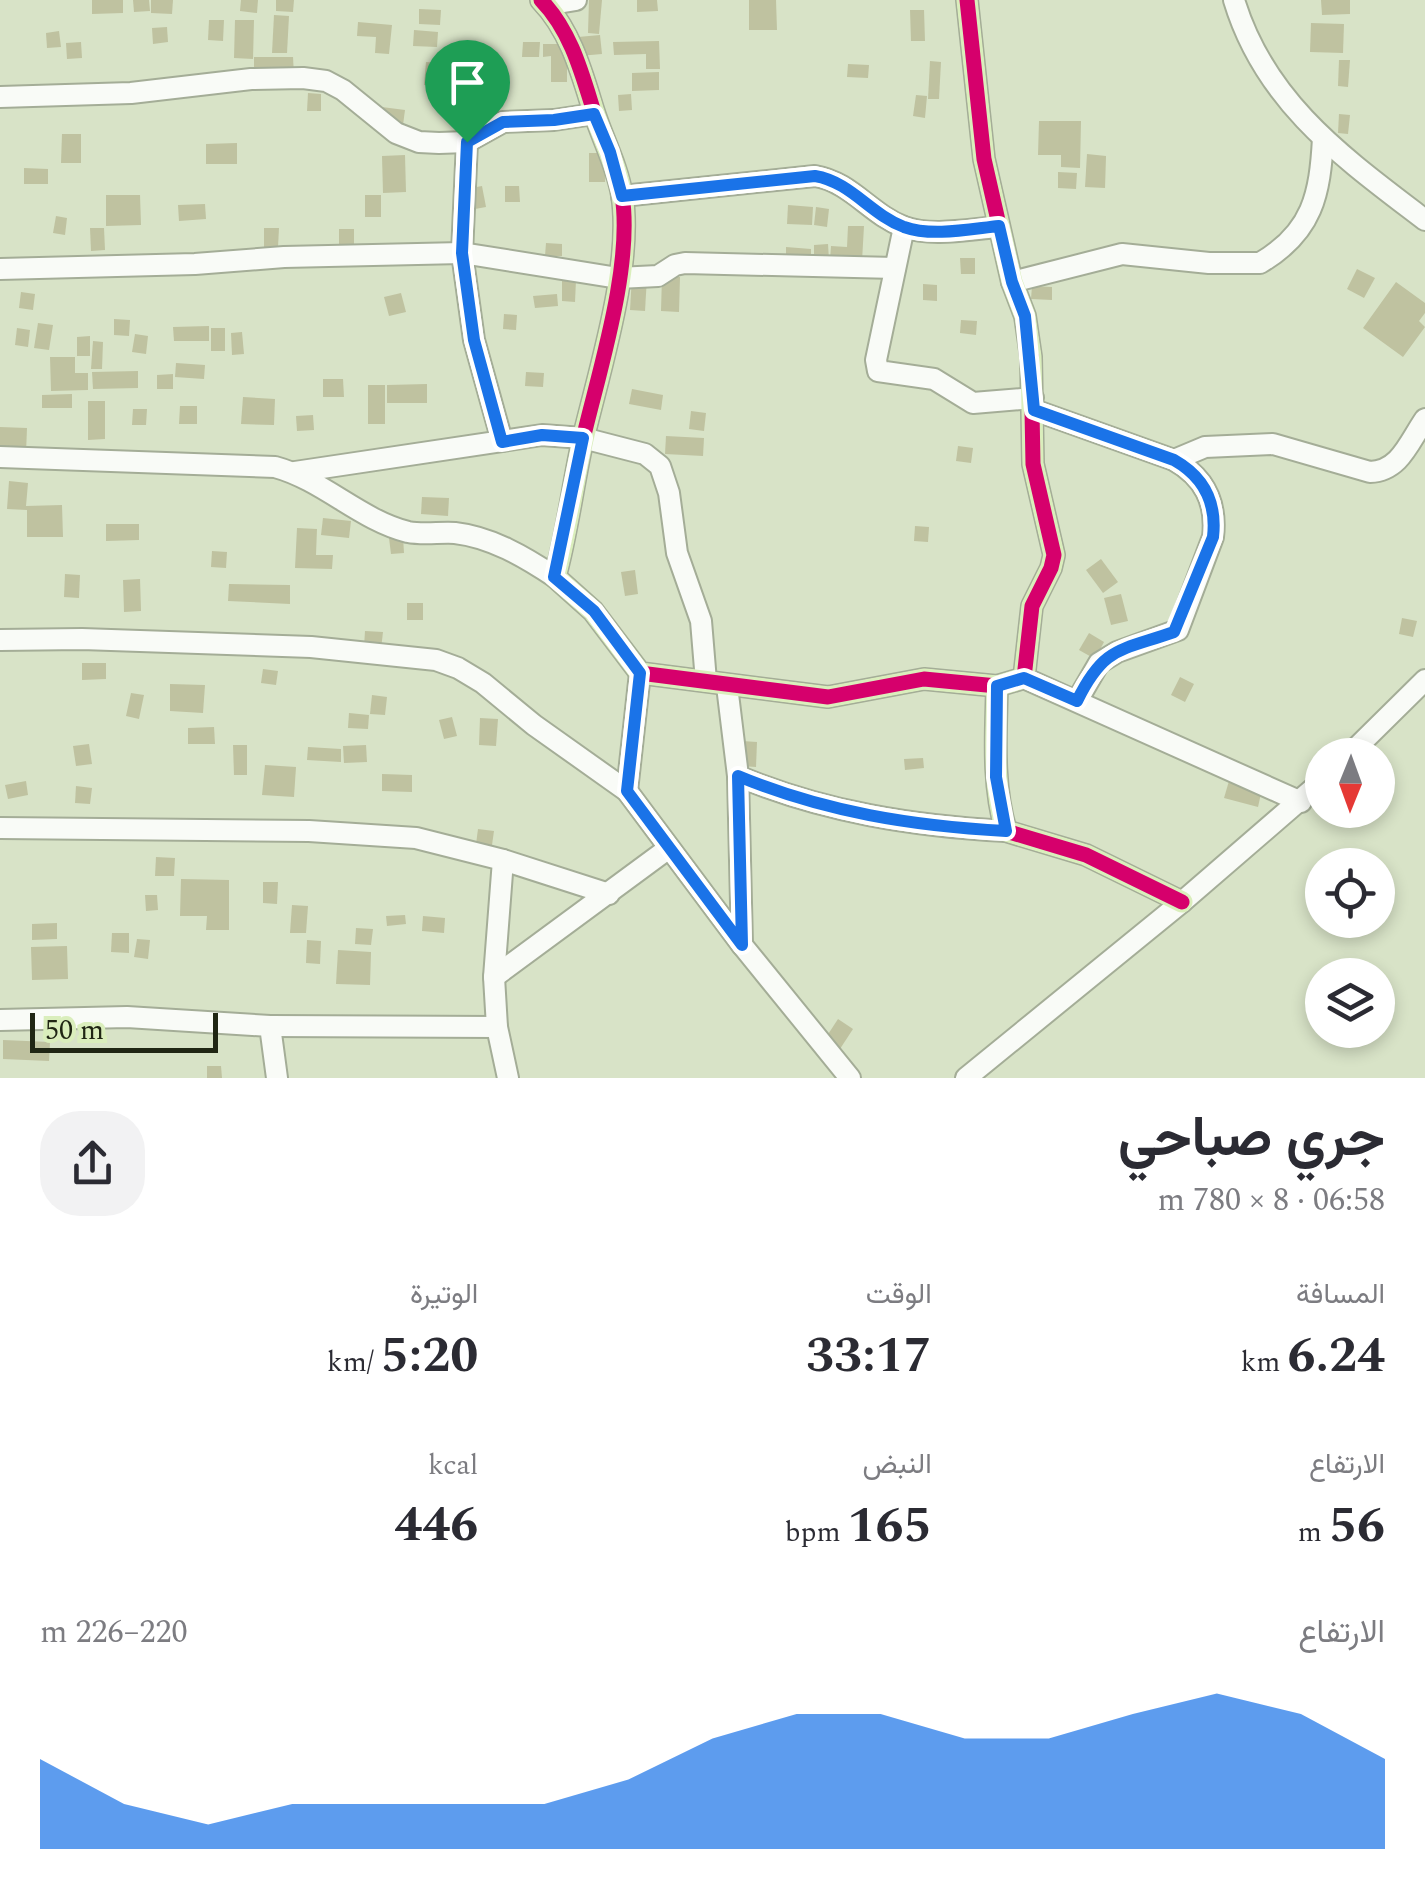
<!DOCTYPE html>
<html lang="ar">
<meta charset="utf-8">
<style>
:root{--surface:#fff;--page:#f2f2f3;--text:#2b2b33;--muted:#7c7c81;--accent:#1a73e8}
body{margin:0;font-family:Spectral,Vazirmatn,serif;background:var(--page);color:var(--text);direction:rtl;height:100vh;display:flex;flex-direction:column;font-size:38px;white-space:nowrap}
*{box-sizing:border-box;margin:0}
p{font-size:32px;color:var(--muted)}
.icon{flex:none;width:55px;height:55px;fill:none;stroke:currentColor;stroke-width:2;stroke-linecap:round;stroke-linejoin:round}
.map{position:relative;height:1078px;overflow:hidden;direction:ltr}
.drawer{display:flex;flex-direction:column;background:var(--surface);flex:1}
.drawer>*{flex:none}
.needle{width:65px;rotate:181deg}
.tools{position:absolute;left:1305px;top:738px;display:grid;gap:20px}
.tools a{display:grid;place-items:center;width:90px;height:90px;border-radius:50%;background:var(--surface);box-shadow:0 5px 15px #0003;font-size:50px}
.scale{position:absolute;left:30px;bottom:25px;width:188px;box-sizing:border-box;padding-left:10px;border:5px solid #202614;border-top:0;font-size:28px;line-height:35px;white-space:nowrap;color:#202614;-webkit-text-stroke:8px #daeebc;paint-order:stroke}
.pin{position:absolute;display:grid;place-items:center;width:85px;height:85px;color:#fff;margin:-102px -42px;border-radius:50% 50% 50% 0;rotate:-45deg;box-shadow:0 0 10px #0007}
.pin .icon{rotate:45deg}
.round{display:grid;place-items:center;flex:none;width:105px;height:105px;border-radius:40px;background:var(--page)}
.headline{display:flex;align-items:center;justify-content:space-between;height:170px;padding:0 40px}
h1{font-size:55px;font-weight:700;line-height:75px}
.stats{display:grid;grid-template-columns:repeat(3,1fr);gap:15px;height:170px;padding:10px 40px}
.stats div{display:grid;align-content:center}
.stats b{font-size:50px;font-weight:700}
.stats small{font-size:28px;font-weight:400}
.stats p{font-size:28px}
.chart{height:280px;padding:20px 40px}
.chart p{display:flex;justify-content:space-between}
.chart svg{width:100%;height:180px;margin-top:10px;fill:var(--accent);opacity:.7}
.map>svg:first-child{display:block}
.building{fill:#bfc2a0}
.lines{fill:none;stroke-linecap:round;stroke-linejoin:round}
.minor-casing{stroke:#a4ad97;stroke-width:24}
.minor{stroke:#f9fbf7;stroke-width:20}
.cycleway-casing{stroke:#daeebc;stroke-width:21}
.cycleway{stroke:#d6006c;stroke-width:15}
.route-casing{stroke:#fff;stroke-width:20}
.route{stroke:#1a73e8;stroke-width:12}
</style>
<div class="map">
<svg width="1425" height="1078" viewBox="0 0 1425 1078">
<rect width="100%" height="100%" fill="#d8e3c7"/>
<!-- building -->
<g class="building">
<polygon points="92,0 123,0 123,13 92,14"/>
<polygon points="133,0 149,0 150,11 134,12"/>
<polygon points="151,0 173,0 172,14 151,13"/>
<polygon points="241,0 258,0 257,13 240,11"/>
<polygon points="276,0 294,0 293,12 276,11"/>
<polygon points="589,0 602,0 599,34 588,33"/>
<polygon points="637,0 657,0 658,11 637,12"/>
<polygon points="749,0 776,0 777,30 749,30"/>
<polygon points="1321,0 1350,0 1350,14 1322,15"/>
<polygon points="419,9 441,10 440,25 419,24"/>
<polygon points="910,10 924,10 925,41 911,41"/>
<polygon points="274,15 289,16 287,53 272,53"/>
<polygon points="209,20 224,20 223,41 208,40"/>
<polygon points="235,20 254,20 253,59 234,58"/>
<polygon points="358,22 392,25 389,54 375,53 376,37 357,36"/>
<polygon points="1311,23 1344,24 1343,53 1310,52"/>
<polygon points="167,27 168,42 153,44 152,28"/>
<polygon points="414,30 438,32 437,47 413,46"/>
<polygon points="59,31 61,47 47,48 46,33"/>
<polygon points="600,35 602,54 579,56 578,37"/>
<polygon points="659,41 660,69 646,69 646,54 614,55 613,42"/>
<polygon points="81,42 82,58 67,59 66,43"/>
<polygon points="523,42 540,42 539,57 522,57"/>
<polygon points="543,44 567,44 567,82 551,82 551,56 543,57"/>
<polygon points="254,57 293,57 294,75 254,76"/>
<polygon points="1339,60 1350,60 1348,87 1338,86"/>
<polygon points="930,61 941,62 939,99 928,99"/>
<polygon points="426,62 454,64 452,88 424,85"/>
<polygon points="848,64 869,65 868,78 847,77"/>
<polygon points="659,72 659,90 632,91 632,73"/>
<polygon points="308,93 321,94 321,111 307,111"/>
<polygon points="631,94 632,110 619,111 618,95"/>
<polygon points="916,95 927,96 925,118 913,116"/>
<polygon points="374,106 405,110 403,125 372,121"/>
<polygon points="1339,114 1350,115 1348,134 1338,133"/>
<polygon points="1039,121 1081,121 1080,168 1061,167 1061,155 1038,155"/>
<polygon points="62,134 81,134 81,163 61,163"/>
<polygon points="237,143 237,164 206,164 206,144"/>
<polygon points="589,153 606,153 605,182 589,182"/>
<polygon points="1087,154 1106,156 1105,188 1085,187"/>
<polygon points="405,155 406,192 383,193 382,156"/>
<polygon points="24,168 48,169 48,184 24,184"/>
<polygon points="1058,172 1077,173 1076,189 1058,188"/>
<polygon points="482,186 486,207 475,209 471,188"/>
<polygon points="505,186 519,186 520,202 505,202"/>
<polygon points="106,195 140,195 141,225 106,226"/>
<rect x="365" y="195" width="16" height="22"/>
<polygon points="205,204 206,219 179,221 178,205"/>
<polygon points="788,205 813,207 812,225 787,224"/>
<polygon points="816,207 829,209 827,227 814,225"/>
<polygon points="56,216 67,218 65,235 53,233"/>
<polygon points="848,226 864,226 862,261 830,260 831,246 847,247"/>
<polygon points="90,228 104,228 105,250 91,251"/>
<polygon points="264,228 279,228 278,247 264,247"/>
<rect x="339" y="229" width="15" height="18"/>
<polygon points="546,243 562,244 562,256 545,256"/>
<polygon points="828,244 829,260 814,261 814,245"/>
<polygon points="786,247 811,249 811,259 786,258"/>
<polygon points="960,258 975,258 975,274 961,274"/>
<polygon points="1357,269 1375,278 1364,298 1347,289"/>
<polygon points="632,276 647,277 645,311 630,310"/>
<polygon points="662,276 680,277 679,312 661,311"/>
<polygon points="562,279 576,280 575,302 562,301"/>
<polygon points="1396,282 1425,303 1425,313 1419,321 1425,327 1403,357 1363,328"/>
<polygon points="923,284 937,285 937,301 923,300"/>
<polygon points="1032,286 1052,287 1052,300 1031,299"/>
<polygon points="21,292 35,294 33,310 19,308"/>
<polygon points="401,293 406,312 389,316 384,297"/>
<polygon points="557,294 558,306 535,308 533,296"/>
<polygon points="504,314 517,315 516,330 503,329"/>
<polygon points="114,319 130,320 129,336 114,335"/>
<polygon points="961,320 977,321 976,335 960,333"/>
<polygon points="38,323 53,325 49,350 34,348"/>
<polygon points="209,326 209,341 174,341 173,327"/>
<polygon points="17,328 30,330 28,347 15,345"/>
<rect x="211" y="328" width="14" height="23"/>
<polygon points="242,332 244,354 232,355 231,333"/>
<polygon points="135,334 148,336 146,354 132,352"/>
<polygon points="90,336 90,356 77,356 77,337"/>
<polygon points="93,341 103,342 102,369 91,369"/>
<polygon points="50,357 75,357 75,373 88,373 88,390 51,391"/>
<polygon points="176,363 205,365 204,379 175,377"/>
<polygon points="138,371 138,388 93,389 92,372"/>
<polygon points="526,372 544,373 543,387 525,386"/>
<polygon points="173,374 173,389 157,389 157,375"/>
<polygon points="323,379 343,379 344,397 323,397"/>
<polygon points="427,384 427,403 387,403 387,385"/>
<rect x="368" y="385" width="17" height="39"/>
<polygon points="632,389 663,395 661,410 629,404"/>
<polygon points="72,394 72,408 42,408 42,395"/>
<polygon points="243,397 275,399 274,425 241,424"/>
<polygon points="88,401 105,401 105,439 88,440"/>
<polygon points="180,406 197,406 197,424 179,424"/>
<polygon points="133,409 147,409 146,425 132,425"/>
<polygon points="691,411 706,413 704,431 689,429"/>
<polygon points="313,415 314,430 297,431 296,416"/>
<polygon points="0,427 27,428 26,453 0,452"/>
<polygon points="666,436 704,438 703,456 665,454"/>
<polygon points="958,446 973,448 971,463 956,461"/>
<polygon points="9,481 28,483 26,506 62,505 63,537 27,537 27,510 7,509"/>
<polygon points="422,497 449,498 448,516 421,514"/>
<polygon points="323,518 351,521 349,538 321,535"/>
<polygon points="106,524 139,524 139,540 106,541"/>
<polygon points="915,526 929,527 928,542 914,541"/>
<polygon points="297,528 317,529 316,555 333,555 332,569 295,568"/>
<polygon points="403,537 404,553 391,554 389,538"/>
<polygon points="212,551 227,552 226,568 211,567"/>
<polygon points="1101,559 1118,582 1103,593 1086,570"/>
<polygon points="635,570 638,594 625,596 621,572"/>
<polygon points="65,574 80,575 79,598 64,597"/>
<polygon points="140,579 141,611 124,612 123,580"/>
<polygon points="229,584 290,585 290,604 228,601"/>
<polygon points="1121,594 1128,621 1111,625 1104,598"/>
<rect x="407" y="603" width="16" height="17"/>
<polygon points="1402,618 1417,621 1413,637 1399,634"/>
<polygon points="365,631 383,632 381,649 364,647"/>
<polygon points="1089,633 1104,642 1095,659 1079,650"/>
<polygon points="82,663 106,663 106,679 82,680"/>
<polygon points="263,669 278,671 276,685 261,683"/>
<polygon points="1180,677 1194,684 1185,702 1171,695"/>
<polygon points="170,684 205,685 203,713 170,711"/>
<polygon points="131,693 144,695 139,719 126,716"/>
<polygon points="372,695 387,697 385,715 370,714"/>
<polygon points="349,713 369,715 368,729 348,728"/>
<polygon points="452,717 457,736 444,739 439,720"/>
<polygon points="480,718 498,719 496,746 479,745"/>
<polygon points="214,727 215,744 188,744 188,728"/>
<polygon points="742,741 757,742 756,767 741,766"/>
<polygon points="89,744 92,764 76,766 73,746"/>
<polygon points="233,745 247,745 247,775 234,775"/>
<polygon points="366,745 367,762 344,763 343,746"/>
<polygon points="308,747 341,749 341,762 307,760"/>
<polygon points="923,758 924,768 905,770 904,759"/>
<polygon points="265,765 296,767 294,797 262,795"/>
<polygon points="382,774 412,775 412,792 382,791"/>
<polygon points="26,781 28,795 8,799 5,785"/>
<polygon points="1229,781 1262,789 1258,807 1224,798"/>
<polygon points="76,786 92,788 90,804 75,803"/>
<polygon points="478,829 494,831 492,845 476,844"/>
<polygon points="156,857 175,858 174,876 155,876"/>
<polygon points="181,879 229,880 229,930 206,930 207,916 180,916"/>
<polygon points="263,882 278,882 277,904 263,903"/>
<polygon points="145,895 157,895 158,910 146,911"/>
<polygon points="292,905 308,906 306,933 290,933"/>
<polygon points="405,915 406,924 387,926 386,916"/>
<polygon points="423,916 445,918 444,933 422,931"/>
<polygon points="57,923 57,939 32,940 32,924"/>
<polygon points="356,928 373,929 371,945 355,944"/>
<polygon points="112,933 129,933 129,953 111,952"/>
<polygon points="137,939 150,940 148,959 134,957"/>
<polygon points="307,940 321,941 320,964 306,963"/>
<polygon points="67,946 68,979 32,980 31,947"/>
<polygon points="338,950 371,952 370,985 336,984"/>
<polygon points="838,1019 853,1029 838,1052 823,1042"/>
<polygon points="3,1040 50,1042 49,1061 3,1059"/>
<polygon points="207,1066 221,1066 222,1078 207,1078"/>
</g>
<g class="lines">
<!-- minor casing -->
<g class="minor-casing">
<g id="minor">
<path d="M541 0C570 30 581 70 593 109 602 138 617 165 622 195 633 264 600 368 584 435 573 482 568 530 555 577L593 611 640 673 828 697 924 679 997 686"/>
<path d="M967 0 984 159 1012 282 1025 316 1031 357 1033 464 1054 555 1051 568 1032 606 1024 678 997 686C996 735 992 783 1006 831L1086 855 1182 902"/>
<path d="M1234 0C1265 103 1344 158 1425 220"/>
<polyline points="546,5 576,0"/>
<polyline points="0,97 131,93 251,79 303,78 326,81 343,90 396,133 419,142 439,143 467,142 503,122 554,120 594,114"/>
<polyline points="467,142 462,253 474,340 502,441"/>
<path d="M622 196 815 176C851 182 870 214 904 227 932 237 970 229 999 227"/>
<polyline points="904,227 876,360 878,371 934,379 973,403 1033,398"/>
<polyline points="0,269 195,264 284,257 462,253 618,278 658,276 675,265 685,263 895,268"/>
<path d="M1012 282 1122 254 1209 263H1260C1313 232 1320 194 1323 138"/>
<path d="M1034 410 1174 460C1204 477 1217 502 1213 537L1178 630 1117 652 1099 663 1077 701"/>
<path d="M0 457 275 467C323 480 360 520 408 532 423 535 440 532 455 533 491 537 525 557 555 577"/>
<path d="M1174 460 1205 447 1273 444 1370 472C1400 471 1409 442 1425 419"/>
<polyline points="295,472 542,435 583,438 645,454 660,466 669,493 677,553 701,621 706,681"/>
<polyline points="0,640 82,639 311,647 436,660 458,668 483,683 534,725 627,791 742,945 850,1078"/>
<polyline points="1024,678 1301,802"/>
<path d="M727 686 738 776C824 812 913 826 1006 831"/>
<polyline points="1349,755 1425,680"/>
<polyline points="738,776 742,945"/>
<polyline points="627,791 640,673"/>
<polyline points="0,828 309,831 416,838 503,860 494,977 497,1027 508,1078"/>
<polyline points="503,860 609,894"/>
<polyline points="494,977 669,848"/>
<polyline points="0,1020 127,1017 270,1026 277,1078"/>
<polyline points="270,1026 497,1027"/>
<polyline points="966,1078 1182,902 1322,781"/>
</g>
</g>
<!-- minor -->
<use href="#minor" class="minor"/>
<!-- cycleway casing -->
<g class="cycleway-casing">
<g id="cycleway">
<path d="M541 0C570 30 581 70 593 109 602 138 617 165 622 195 633 264 600 368 584 435 573 482 568 530 555 577L593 611 640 673 828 697 924 679 997 686"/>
<path d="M967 0 984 159 1012 282 1025 316 1031 357 1033 464 1054 555 1051 568 1032 606 1024 678 997 686C996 735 992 783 1006 831L1086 855 1182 902"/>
</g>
</g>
<!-- cycleway -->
<use href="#cycleway" class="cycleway"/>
</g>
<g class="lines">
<!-- route casing -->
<g class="route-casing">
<path id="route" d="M594 114 610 152 622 196 815 176C851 182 870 214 904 227 932 237 970 229 999 226L1012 282 1025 316 1034 410 1174 460C1204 477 1217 502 1213 537L1174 632C1120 651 1104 646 1077 701L1024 678 997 686 996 777 1006 831C913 826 824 812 738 776L742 945 627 791 640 673 594 611 554 577 583 438 542 435 502 442 474 340 462 253 467 142 503 122 554 120Z"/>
</g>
<!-- route -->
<use href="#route" class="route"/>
</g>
</svg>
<div class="tools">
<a><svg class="needle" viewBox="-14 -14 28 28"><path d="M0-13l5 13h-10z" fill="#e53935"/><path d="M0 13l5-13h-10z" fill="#7c7c81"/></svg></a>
<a><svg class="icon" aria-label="locate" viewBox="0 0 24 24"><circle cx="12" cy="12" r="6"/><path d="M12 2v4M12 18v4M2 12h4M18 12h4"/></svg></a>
<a><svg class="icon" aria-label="layers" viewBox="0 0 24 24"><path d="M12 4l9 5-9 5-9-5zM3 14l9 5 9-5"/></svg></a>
</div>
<div class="scale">50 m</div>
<div class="pin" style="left:467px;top:142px;background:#1e9e55"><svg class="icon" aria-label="arrive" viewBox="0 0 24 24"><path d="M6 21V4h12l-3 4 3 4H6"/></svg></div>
</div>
<section class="drawer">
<div class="headline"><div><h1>جري صباحي</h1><p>06:58 · 8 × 780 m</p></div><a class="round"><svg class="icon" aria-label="share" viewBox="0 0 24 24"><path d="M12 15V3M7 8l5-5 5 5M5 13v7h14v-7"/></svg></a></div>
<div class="stats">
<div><p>المسافة</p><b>6.24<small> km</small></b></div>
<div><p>الوقت</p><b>33:17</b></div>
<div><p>الوتيرة</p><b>5:20<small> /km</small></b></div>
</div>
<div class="stats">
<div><p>الارتفاع</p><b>56<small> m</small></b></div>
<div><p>النبض</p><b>165<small> bpm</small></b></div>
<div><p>kcal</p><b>446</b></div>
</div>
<div class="chart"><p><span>الارتفاع</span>220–226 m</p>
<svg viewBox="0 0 160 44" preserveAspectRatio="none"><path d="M0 44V22L10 33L20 38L30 33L40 33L50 33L60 33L70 27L80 17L90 11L100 11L110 17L120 17L130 11L140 6L150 11L160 22V44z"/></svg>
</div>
</section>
